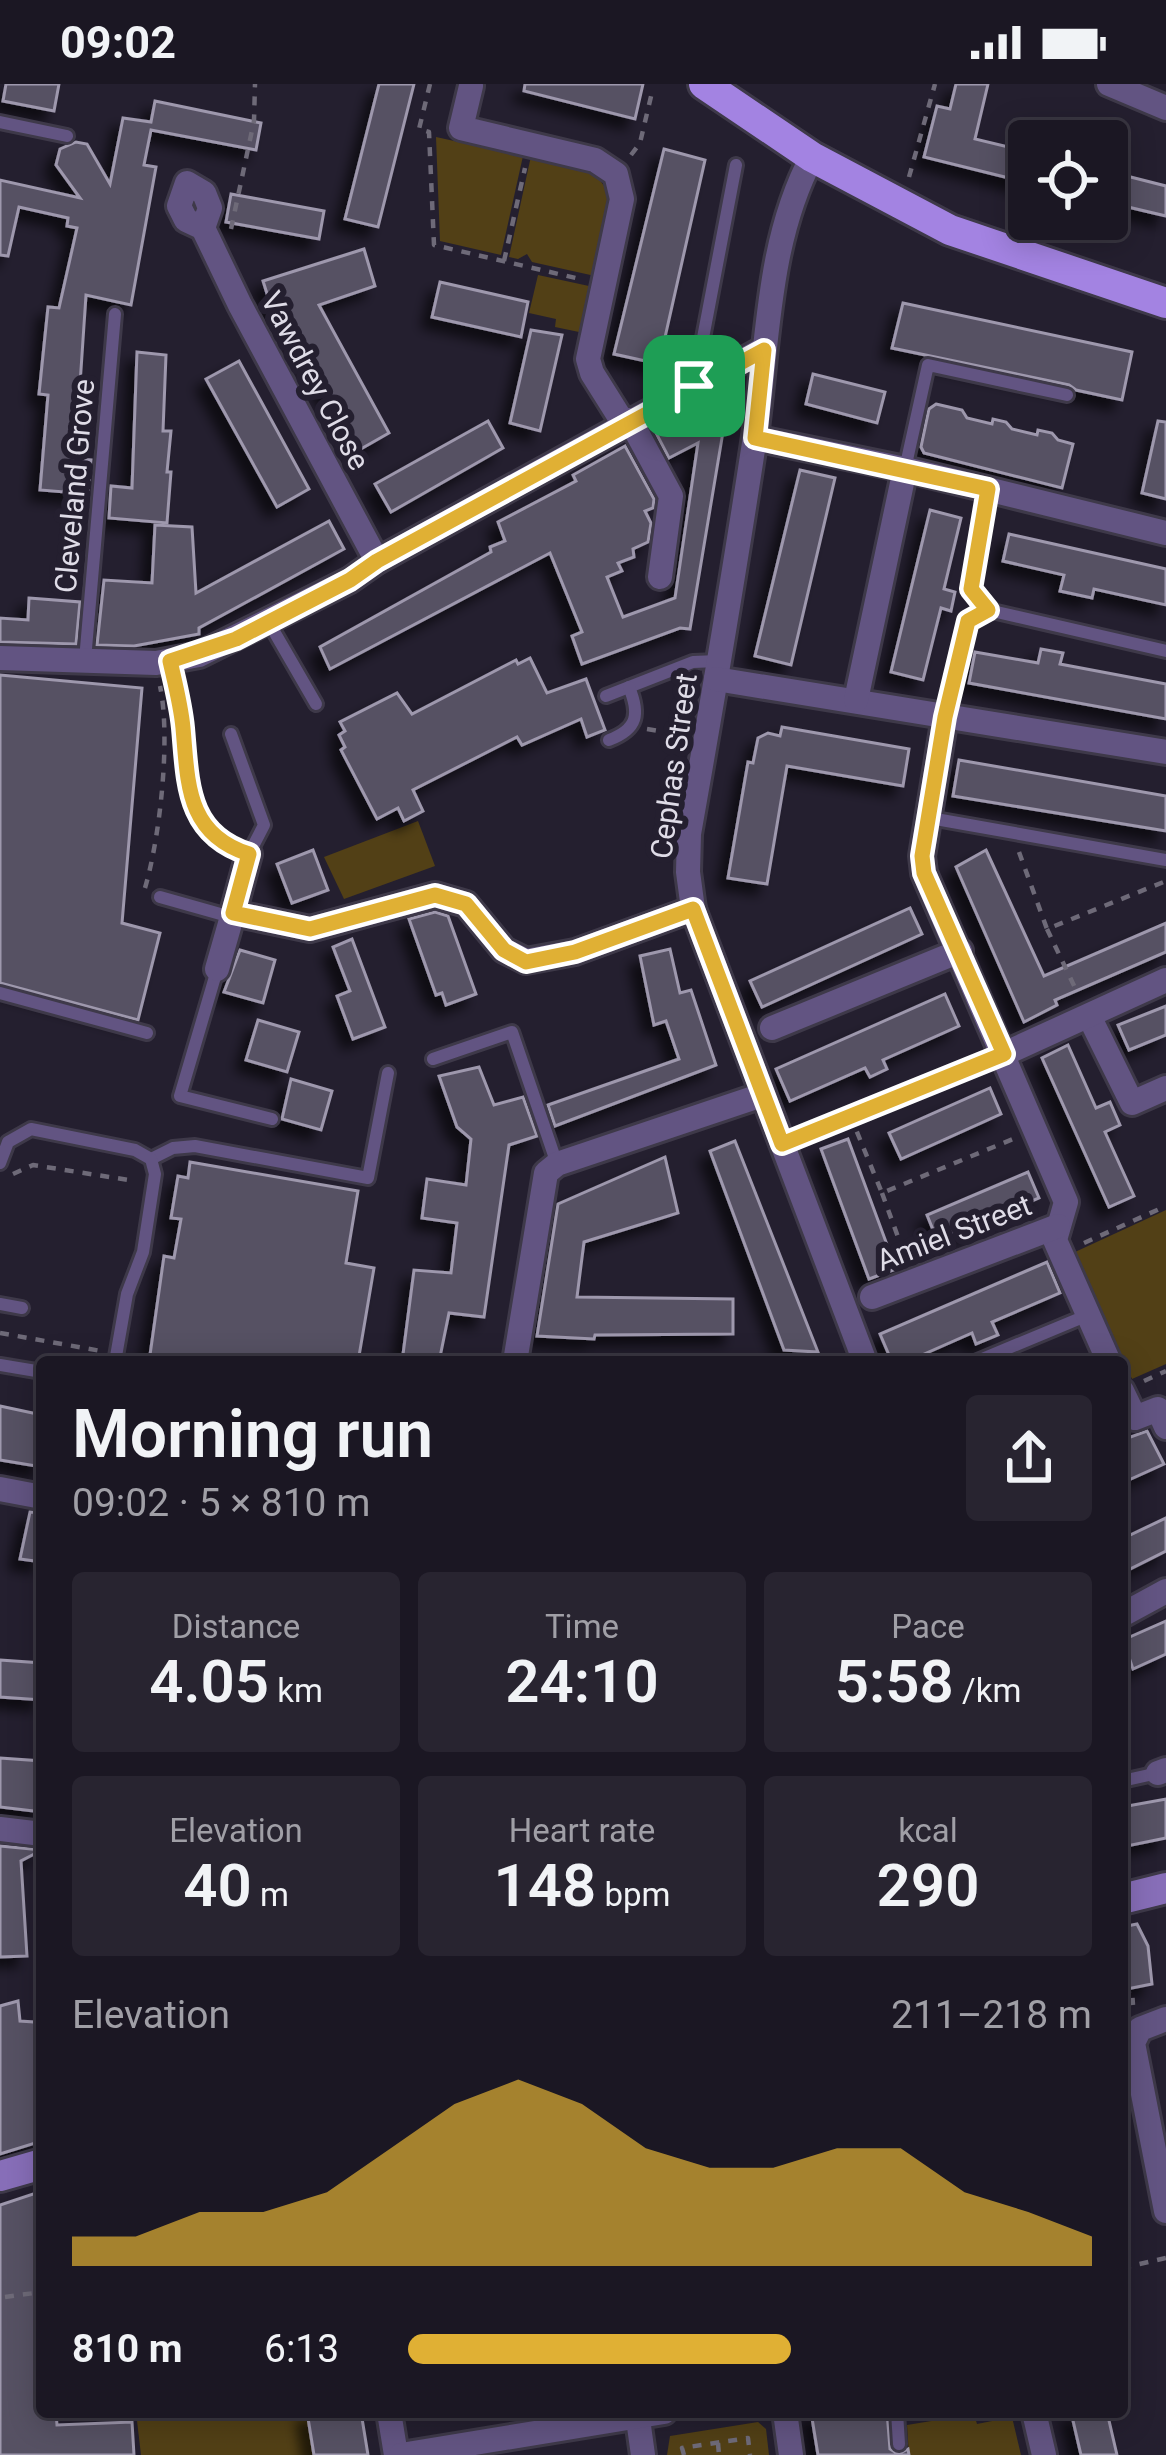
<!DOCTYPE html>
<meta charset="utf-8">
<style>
:root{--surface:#1b1723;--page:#282430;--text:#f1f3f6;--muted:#a09fa6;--line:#393641;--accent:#e0b034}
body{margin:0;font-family:Roboto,sans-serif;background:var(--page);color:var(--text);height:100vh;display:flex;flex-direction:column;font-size:45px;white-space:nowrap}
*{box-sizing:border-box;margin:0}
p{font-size:39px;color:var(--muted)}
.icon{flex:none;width:66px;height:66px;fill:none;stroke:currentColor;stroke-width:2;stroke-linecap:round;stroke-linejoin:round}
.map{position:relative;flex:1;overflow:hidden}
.side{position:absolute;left:36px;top:1272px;width:1092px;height:1062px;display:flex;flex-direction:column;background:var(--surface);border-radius:12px;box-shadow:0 6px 30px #0003,0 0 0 3px var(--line)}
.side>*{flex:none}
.controls{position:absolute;left:1008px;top:36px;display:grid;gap:24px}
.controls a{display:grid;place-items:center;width:120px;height:120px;border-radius:12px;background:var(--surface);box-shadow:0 6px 30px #0003,0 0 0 3px var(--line);font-size:60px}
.pin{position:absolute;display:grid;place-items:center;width:102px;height:102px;color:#fff;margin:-51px;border-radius:24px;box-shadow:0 6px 18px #0006}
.round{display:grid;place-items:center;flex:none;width:126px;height:126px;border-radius:12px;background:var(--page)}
.head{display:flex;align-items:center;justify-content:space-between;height:204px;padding:0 36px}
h1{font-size:66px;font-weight:600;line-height:90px}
.stats{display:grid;grid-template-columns:repeat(3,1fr);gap:18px;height:204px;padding:12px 36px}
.stats div{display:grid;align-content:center;border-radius:12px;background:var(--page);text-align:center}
.stats b{font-size:60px;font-weight:600}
.stats small{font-size:33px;font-weight:400}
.stats p{font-size:33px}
.chart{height:336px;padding:24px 36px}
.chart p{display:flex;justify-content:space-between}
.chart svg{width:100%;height:216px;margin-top:12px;fill:var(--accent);opacity:.7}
ul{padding:0 36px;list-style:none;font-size:39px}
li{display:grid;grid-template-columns:192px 144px 1fr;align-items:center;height:90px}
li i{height:30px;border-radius:15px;background:var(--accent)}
.status{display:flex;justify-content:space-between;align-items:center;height:84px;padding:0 60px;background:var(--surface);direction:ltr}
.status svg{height:33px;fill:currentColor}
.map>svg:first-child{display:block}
.green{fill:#524016}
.building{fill:#575164;stroke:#9e98ad;stroke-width:3;filter:url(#shadow)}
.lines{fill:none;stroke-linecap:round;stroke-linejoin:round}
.service-casing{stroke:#3e3949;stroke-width:18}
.minor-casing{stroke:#3e3949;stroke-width:30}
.secondary-casing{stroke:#3e3949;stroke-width:36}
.primary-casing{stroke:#3e3949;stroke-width:36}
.path{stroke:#6e6a78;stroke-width:4.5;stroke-dasharray:9 9;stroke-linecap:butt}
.service{stroke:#625482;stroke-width:12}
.minor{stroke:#625482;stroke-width:24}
.secondary{stroke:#876eb8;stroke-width:30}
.primary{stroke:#a383e2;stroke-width:30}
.route-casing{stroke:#fff;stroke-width:24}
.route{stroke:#e0b034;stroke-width:15}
.labels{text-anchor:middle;stroke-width:12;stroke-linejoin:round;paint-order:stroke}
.street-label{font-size:30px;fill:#dfdce7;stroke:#241f2f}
</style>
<div class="status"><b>09:02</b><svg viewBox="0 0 49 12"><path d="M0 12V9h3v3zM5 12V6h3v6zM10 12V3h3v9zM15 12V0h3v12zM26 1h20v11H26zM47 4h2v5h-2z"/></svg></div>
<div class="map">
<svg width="1166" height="2371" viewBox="0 0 1166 2371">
<defs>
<filter id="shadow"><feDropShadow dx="-10" dy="10" stdDeviation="6" flood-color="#0009"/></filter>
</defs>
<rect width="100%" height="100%" fill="#241f2f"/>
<!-- green -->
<g class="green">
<polygon points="436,53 523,72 501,171 440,157"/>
<polygon points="531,72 593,86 613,115 595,192 532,178 527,170 518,175 509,173"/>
<polygon points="538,191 589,202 579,248 555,243 556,235 529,229"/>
<polygon points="418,737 435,782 344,815 324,773"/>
<polygon points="1166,1126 1166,1280 1132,1295 1075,1168"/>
<polygon points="136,2328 307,2328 314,2371 141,2371"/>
<polygon points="974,2330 977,2340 1012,2333 1021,2371 909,2371 907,2341"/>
<polygon points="758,2338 766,2345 769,2371 667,2371 670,2352"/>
</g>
<!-- building -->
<g class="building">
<polygon points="6,0 59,0 54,27 3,17"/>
<polygon points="379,0 414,0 378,143 345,135"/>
<polygon points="525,0 643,0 635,35 524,7"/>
<polygon points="956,0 988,0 975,55 1029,68 1029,99 924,73 937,22 950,25"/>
<polygon points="155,17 261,39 256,66 151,46 144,81 156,83 131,221 86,211 75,375 91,376 88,410 40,406 48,311 39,310 48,223 59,224 77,144 67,142 68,134 19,123 8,172 0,171 0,96 80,114 56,81 60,65 76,58 87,60 110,100 123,34 151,38"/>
<polygon points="664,65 705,76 659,280 614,270"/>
<polygon points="1107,87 1166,102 1166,132 1107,118"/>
<polygon points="231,110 324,127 319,155 226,138"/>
<polygon points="364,165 375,202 319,221 389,349 359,366 285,231 275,235 263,197"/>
<polygon points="440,198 528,218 521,253 432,233"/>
<polygon points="903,219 1132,268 1122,316 1076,306 1069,301 892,264"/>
<polygon points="531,246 562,251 540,347 510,339"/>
<polygon points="137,268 166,271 163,347 171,347 167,388 171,388 167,439 109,434 111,402 132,404"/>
<polygon points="239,277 309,405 277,423 206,295"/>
<polygon points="813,290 885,308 877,339 806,320"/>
<polygon points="936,320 962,326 967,334 992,340 993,335 1006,338 1012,345 1037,351 1038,346 1052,349 1058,356 1073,360 1062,404 924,369 921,363 929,325"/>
<polygon points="691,324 726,330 690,545 680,544 582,580 572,552 582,548 550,469 330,585 320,563 491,468 490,463 505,457 498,438 576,397 573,391 625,362 654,415 653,424 645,427 651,439 648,458 633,465 634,473 618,479 622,487 607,493 623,533 675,514 698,359 669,374 654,345"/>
<polygon points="488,337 503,364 391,428 375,400"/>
<polygon points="1158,337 1166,338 1166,415 1142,409"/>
<polygon points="800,386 835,394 791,581 755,572"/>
<polygon points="930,426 961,434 944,505 955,508 951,527 941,524 923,596 891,588"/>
<polygon points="329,437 344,465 199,544 199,550 134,562 97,561 104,496 152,499 155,441 192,443 196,509"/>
<polygon points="1009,450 1166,485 1166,521 1094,505 1092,514 1060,507 1064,491 1003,477"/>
<polygon points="29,514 80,518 76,560 0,558 0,534 28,536"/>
<polygon points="1041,565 1063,569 1060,580 1166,600 1166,635 969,599 975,568 1038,579"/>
<polygon points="530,574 547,609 586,595 605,646 587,653 581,635 522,661 517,653 413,706 423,727 404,737 398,724 377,735 341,666 345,663 339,651 345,647 340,638 397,609 412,630 516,576 518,580"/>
<polygon points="0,591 142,604 122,839 160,849 138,936 0,899"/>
<polygon points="782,643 909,665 903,702 787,682 767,800 728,794 748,678 753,679 758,654 768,649 780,652"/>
<polygon points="959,676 1166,712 1166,747 953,712"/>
<polygon points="313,766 328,806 292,819 277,780"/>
<polygon points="986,766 1044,892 1166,839 1166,868 1055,916 1057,921 1024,938 956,783"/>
<polygon points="910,824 922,850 762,923 750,897"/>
<polygon points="435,828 448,832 476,910 446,921 442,909 436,911 409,835"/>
<polygon points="352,855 385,943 353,955 337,912 350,907 333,863"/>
<polygon points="670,865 680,909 691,906 716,981 555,1042 548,1021 679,975 666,937 654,941 640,872"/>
<polygon points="240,866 275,876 263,919 224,908"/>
<polygon points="945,910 959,942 883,976 887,985 870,993 865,984 790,1017 776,985"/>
<polygon points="1166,922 1166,951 1129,966 1118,941"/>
<polygon points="258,936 299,948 287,988 246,976"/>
<polygon points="1068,961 1096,1024 1110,1018 1120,1041 1105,1048 1134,1112 1109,1123 1042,974"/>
<polygon points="479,983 494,1021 523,1013 537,1052 509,1061 484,1233 449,1229 439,1278 402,1278 414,1186 451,1189 457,1139 422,1134 427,1095 466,1101 471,1055 457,1043 439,992"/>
<polygon points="291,995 332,1007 321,1046 282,1035"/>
<polygon points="990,1004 1001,1030 901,1075 889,1049"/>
<polygon points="848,1055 896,1185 869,1195 821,1065"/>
<polygon points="735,1057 818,1268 784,1266 710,1067"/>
<polygon points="665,1073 678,1129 584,1158 577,1213 733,1215 733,1250 595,1251 594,1255 537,1252 558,1120"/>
<polygon points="190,1078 358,1107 346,1179 374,1184 358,1278 149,1278 164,1172 174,1174 181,1135 171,1134 178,1092 188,1094"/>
<polygon points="1028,1088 1039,1114 938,1158 927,1131"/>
<polygon points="1047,1178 1060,1209 992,1238 998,1251 976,1260 972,1249 906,1278 892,1278 880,1250"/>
<polygon points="0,1322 42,1331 42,1383 0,1376"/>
<polygon points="1147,1347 1164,1380 1122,1399 1122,1356"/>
<polygon points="30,1428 42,1429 42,1478 20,1475"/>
<polygon points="1166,1434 1166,1467 1122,1489 1122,1455"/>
<polygon points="1166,1537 1166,1570 1133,1585 1123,1556"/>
<polygon points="0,1576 42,1579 42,1616 0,1613"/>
<polygon points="0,1674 42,1677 42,1728 0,1723"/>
<polygon points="1166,1715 1166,1754 1122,1763 1122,1723"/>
<polygon points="0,1762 42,1766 21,1777 27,1872 0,1873"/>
<polygon points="1137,1840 1148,1862 1152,1900 1122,1906 1122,1843"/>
<polygon points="18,1917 20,1937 34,1938 42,1967 42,2057 0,2070 0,1922"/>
<polygon points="42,2107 42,2328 56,2328 57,2341 132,2338 134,2371 0,2371 0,2121"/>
<polygon points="307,2328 361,2328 368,2371 314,2371"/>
<polygon points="811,2328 887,2328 890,2365 898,2370 908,2365 909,2371 818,2371"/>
<polygon points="1071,2328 1107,2328 1117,2371 1081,2371"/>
</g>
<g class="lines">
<!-- service casing -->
<g class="service-casing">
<g id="service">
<polyline points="0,38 67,52"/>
<polyline points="694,301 736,81"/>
<polyline points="905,385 928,281 1067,311"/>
<polyline points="268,537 316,620"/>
<polyline points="85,576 115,230"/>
<polyline points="606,612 693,578 718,577"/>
<polyline points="945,633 967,537 988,526 1166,567"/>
<polyline points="231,650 264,741 249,770"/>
<path d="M609 656C638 645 640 630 629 603"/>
<polyline points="930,734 1166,776"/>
<polyline points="160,813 231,833"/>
<polyline points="217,886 180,1012 272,1035"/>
<polyline points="0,909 147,949"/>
<polyline points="433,975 512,948 557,1080"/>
<polyline points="151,1075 173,1064 195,1062 368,1094 388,989"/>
<polyline points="0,1079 8,1058 31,1045 135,1066 151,1075 155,1090 143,1168 127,1210 115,1278"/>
<polyline points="0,1220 22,1224"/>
<polyline points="975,1278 1088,1231"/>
<polyline points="0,1281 42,1288"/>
<polyline points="1122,1697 1158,1689"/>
<polyline points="897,2328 899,2360"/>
</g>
</g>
<!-- minor casing -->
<g class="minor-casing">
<g id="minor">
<polyline points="1109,0 1166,24"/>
<polyline points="471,2 461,44 595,76 616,90 622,115 588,275 592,289 624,340"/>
<path d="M812 73C766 159 768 265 754 359 734 490 712 620 689 750L688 788 693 825 865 1278"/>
<polyline points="203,144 210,124 204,109 187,99 179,122 186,136 203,144 240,221 377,477"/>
<polyline points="630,336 671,412 660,493"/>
<polyline points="755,354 905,385 1166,449"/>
<polyline points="0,574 156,579 199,571 350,496 377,477 764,265"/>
<polyline points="716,595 1166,668"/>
<polyline points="856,616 905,385"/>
<polyline points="945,633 922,772 924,789 1066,1118 1055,1156 1109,1278"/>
<polyline points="249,770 233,829 310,845 435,811 466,820 504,866 526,877 575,868 693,825"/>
<polyline points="217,885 233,829"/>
<polyline points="1089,932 1132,1019 1166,1004"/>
<polyline points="772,944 960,867"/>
<polyline points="1004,970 1166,896"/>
<polyline points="872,1213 1058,1142"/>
<polyline points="515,1278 546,1089 557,1080 762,1011"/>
<polyline points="1122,1307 1135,1334 1158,1325 1166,1343"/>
<polyline points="0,1405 42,1413"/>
<polyline points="1122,1531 1166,1507"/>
<polyline points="1158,1689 1166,1686"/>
<polyline points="0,1745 42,1750"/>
<polyline points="1166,1935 1140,1945 1133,1959 1166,2127"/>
<polyline points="389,2328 396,2371"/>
<polyline points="637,2328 643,2371"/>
<polyline points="785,2328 791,2371"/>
<polyline points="1034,2328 1044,2371"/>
<polyline points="401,2371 664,2328"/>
</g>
</g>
<!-- secondary casing -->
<g class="secondary-casing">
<g id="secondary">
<polyline points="1122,1815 1166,1804"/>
<polyline points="0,2092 42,2080"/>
</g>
</g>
<!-- primary casing -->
<g class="primary-casing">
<polyline id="primary" points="704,0 812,73 950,146 1166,219"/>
</g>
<!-- path -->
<g class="path">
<polyline points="430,0 419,45 429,48 434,161 580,195"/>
<polyline points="631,71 640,59 653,4"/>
<polyline points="909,93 935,0"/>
<polyline points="231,145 254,37 255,0"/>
<polyline points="504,177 525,84"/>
<polyline points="976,511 971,505 984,429"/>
<path d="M175 600C187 659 176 719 226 761"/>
<polyline points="647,645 683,651"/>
<polyline points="1019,768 1047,845 1166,797"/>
<path d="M145 804C160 753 171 654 160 602"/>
<polyline points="1047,845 1078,910"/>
<polyline points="850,1031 882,1109 1013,1055"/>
<polyline points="803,1051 982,979"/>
<polyline points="13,1090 33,1081 135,1097"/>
<polyline points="882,1109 906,1175"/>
<polyline points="1084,1159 1166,1122"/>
<polyline points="0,1249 101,1267"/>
<polyline points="1144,1297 1166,1287"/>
<polyline points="1122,1908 1132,1906 1133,1921"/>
<polyline points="1122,2184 1166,2174"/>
<polyline points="5,2213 42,2208"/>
<polyline points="718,2359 719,2371"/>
<polyline points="684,2371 682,2364 748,2354 750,2371"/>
</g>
<!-- service -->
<use href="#service" class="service"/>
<!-- minor -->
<use href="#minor" class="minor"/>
<!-- secondary -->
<use href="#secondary" class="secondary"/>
<!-- primary -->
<use href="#primary" class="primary"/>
</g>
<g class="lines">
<!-- route casing -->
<g class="route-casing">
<path id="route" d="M764 266 755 354 988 405 971 505 988 526 968 537 945 633 922 772 924 789 1004 970 782 1060 693 825 575 868 526 878 504 866 466 820 435 811 310 845 233 829 249 770C186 750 188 699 183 644 181 622 175 599 170 577L236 555 350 496 377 477Z"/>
</g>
<!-- route -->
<use href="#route" class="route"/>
</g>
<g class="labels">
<!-- street labels -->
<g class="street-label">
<text transform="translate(315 297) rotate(62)" y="10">Vawdrey Close</text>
<text transform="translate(75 402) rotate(-85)" y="10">Cleveland Grove</text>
<text transform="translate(674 682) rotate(-82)" y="10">Cephas Street</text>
<text transform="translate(954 1149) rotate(-21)" y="10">Amiel Street</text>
</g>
</g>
</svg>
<div class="controls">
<a><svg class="icon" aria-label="locate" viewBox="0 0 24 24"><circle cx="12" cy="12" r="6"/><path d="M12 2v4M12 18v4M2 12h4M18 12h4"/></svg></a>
</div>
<div class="pin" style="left:694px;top:302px;background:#1e9e55"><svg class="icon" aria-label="arrive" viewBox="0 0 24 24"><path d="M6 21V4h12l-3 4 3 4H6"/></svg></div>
<section class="side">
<div class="head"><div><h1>Morning run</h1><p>09:02 · 5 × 810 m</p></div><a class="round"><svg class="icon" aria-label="share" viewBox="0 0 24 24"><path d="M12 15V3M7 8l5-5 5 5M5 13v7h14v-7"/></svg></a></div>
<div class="stats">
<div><p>Distance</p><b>4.05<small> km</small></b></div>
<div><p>Time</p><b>24:10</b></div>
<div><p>Pace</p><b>5:58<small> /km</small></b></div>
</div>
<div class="stats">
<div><p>Elevation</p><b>40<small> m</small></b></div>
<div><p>Heart rate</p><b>148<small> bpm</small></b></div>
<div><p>kcal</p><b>290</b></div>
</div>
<div class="chart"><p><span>Elevation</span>211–218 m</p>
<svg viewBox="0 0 160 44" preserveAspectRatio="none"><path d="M0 44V38L10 38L20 33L30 33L40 29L50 20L60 11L70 6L80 11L90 20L100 24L110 24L120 20L130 20L140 29L150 33L160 38V44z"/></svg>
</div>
<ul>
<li><b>810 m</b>6:13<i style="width:56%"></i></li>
</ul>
</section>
</div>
